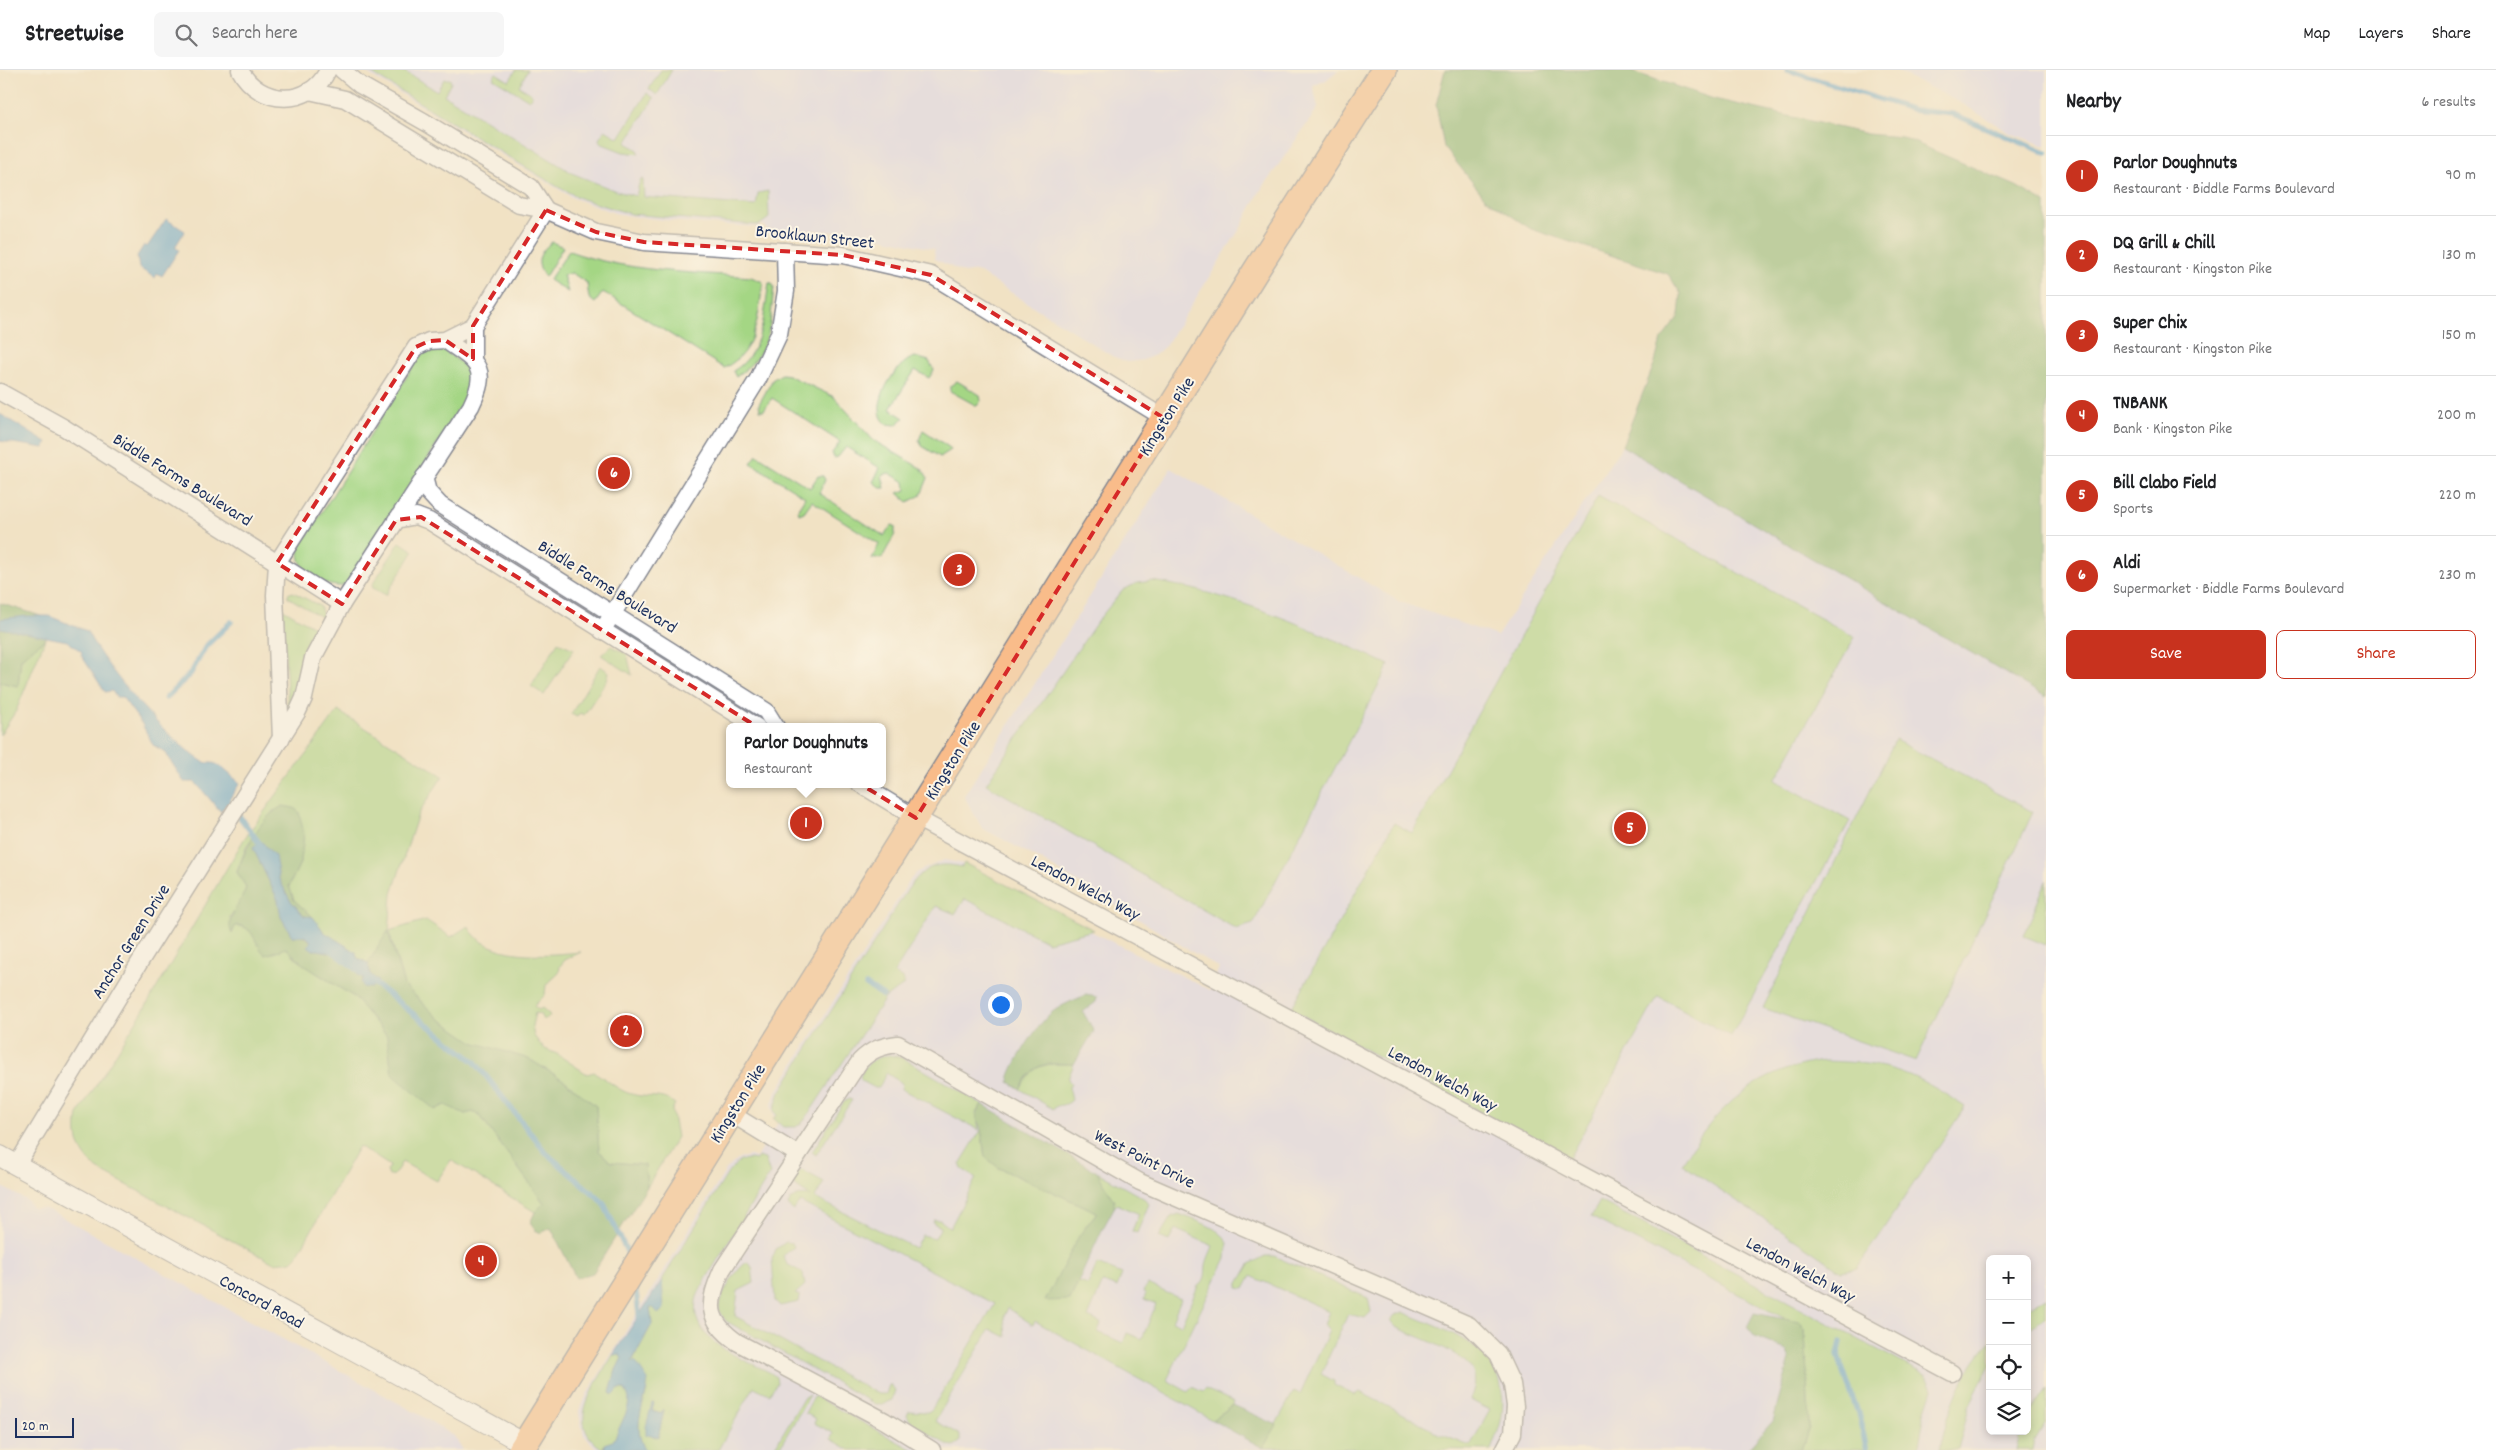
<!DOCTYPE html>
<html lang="en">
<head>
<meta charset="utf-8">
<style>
  :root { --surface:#fff; --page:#f6f6f6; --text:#202124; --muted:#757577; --line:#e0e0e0; --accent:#c8321e }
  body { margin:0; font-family:Dekko,sans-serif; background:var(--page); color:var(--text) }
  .controls { position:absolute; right:15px; bottom:15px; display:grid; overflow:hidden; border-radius:8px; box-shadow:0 2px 8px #0003 }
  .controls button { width:45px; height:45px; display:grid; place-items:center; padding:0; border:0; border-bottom:1px solid var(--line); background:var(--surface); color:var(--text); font:25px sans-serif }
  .scale { position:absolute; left:15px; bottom:12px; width:59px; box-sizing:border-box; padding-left:5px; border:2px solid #1b2f5e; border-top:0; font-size:14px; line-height:18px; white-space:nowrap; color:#1b2f5e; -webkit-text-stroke:4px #fcf5e5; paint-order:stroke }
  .you { position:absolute; left:1000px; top:934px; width:18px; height:18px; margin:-12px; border:4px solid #fff; border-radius:50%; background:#1a73e8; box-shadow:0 0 0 8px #1a73e833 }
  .badge { display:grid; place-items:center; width:32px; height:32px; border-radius:50%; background:var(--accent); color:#fff; font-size:16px; font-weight:700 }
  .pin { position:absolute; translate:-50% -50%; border:2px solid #fff; box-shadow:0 1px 5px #0006 }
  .popup { position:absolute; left:726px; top:653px; width:160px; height:65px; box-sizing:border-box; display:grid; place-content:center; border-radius:8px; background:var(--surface); filter:drop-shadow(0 1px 4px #0005); font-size:16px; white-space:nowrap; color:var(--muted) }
  .popup b { font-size:19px; color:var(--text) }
  .popup::after { content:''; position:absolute; left:50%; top:100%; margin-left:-10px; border:10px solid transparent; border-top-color:var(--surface) }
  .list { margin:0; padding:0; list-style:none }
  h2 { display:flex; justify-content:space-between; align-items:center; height:65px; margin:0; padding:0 20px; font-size:21px }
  h2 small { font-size:16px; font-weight:400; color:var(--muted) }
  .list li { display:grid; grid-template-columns:32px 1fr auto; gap:15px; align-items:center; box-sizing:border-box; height:80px; padding:0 20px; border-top:1px solid var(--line) }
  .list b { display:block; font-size:19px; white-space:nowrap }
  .list p { margin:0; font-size:16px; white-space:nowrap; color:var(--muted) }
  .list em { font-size:16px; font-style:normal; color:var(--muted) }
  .actions { display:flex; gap:10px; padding:15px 20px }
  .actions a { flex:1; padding:11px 0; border:1px solid var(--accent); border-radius:8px; text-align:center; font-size:18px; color:var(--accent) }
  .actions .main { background:var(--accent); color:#fff }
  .icon { flex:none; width:28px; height:28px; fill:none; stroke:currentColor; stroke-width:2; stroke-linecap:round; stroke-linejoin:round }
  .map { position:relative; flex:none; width:2046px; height:1380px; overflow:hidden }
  header { display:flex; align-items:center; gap:30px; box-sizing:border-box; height:70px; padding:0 25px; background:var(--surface); border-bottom:1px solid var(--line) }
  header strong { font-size:24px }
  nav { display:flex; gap:28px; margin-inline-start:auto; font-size:18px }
  .search { width:350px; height:45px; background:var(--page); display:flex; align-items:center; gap:12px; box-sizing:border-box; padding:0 18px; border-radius:8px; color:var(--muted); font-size:19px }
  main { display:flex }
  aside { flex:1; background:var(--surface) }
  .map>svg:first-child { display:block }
</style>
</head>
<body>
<header>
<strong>Streetwise</strong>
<div class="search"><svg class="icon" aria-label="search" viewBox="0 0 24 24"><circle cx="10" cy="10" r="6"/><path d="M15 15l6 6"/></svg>Search here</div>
<nav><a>Map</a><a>Layers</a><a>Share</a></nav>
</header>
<main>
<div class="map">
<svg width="2046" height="1380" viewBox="0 0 2046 1380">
  <rect width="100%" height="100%" fill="#fcf5e5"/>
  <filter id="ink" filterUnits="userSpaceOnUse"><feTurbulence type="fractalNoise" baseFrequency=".02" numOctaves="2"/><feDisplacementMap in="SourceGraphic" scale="10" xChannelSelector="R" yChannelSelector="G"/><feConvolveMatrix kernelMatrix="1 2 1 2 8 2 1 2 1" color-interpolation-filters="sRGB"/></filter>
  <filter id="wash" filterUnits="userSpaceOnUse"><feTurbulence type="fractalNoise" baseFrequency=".0096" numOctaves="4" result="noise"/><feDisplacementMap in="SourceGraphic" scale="20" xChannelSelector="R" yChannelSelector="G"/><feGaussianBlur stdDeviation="1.12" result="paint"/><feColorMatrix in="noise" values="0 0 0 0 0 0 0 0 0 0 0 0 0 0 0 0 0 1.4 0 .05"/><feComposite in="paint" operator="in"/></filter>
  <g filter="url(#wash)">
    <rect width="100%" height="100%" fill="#f1e2c4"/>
    <g fill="#d9d7f7" fill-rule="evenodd">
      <path d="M362,0H1338L1326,10L1313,16L1318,38L1259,123L1241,157L1166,275L1155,285L1143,290L1127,292L1112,286L977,201L964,203L935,189L934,179L867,165L813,160L810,163L766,159L763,155L758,157L690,153L631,146L615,143L573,128Z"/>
      <path d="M1895,0H2046V76L2010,63L1963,34Z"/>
      <path d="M1622,376L2046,627V1380H600L596,1378L584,1365L581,1354L579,1343L587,1324L728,1097L741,1088L750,1086L756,1088L779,1051L774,1045L771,1037L775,1024L909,811L917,802L944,790L964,794L1084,858L1210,920L1219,898L1039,789L982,758L964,726L1171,398L1400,532L1497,566ZM1990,1189H2027V1361H1990Z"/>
      <path d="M0,1116L28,1131L32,1138H43L53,1142L420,1345L454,1366L463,1380H0Z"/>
    </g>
    <g fill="#a4d684" stroke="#608271" fill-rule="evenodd">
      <path d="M366,0H402L437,21L444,9H450L451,13L444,25L574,104L616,121L636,126L640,110L643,109L644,127L756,136L758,123L768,121L769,148L761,154L756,155L631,144L582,129L558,117Z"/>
      <path d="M516,0H528L519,16L532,24V27L529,30L493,8L496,3L509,11Z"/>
      <path d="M661,0H672L657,25L649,19Z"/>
      <path d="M647,23L654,28L626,73L637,79L639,84L623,82L600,73L599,69L605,60L619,68Z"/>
      <path d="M552,172L563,177L545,207C534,193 539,182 552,172Z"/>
      <path d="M569,181C627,202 689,202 751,207L763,212C758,245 757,282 724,298L603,222L595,233L589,228L587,213L572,203L563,205L568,222L549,210Z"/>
      <path d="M769,213H772L774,217C769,259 773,280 736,307L733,301C763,284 764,243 769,213Z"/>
      <path d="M430,280H443L470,299L473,305L469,324L352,508L342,516C321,517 294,500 300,477L419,287Z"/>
      <path d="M915,287L929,291L934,300L929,308L915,300L890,339L904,348L896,355L887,354C866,339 896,291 915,287Z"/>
      <path d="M782,304L788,305L834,327L873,370L922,399L928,408L921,425L908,432L898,423L906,420L905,412L889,403L882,405L885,418H881L873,412L880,398L846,377L838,387L834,388L832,383L840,372L772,328L764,340H760L759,334L773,309Z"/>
      <path d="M957,311L980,325L981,331L977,336L950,321V316Z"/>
      <path d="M923,360L950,378L951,380L940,387L922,376L919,370Z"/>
      <path d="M757,385L810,418L818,406H823L825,410L819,423L884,466L892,455L895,456V464L882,488L872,489L879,474L812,431L804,442L799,444L798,439L805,427L751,393Z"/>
      <path d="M1598,426L1855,567L1775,710L1850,751L1731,966L1658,926L1568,1090L1291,939L1394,753L1412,763Z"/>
      <path d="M400,472L414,481L386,525L373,518L372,515Z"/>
      <path d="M1152,511C1236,524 1313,559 1389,595L1253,854L1236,859L986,714L1099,549L1123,520L1137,513Z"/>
      <path d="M293,522L320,536L324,549L288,527V524Z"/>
      <path d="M283,539L319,560L296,628L288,642Z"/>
      <path d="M627,561L761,644L757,650L624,565Z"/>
      <path d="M45,569L16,641L0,665V612L18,616L21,588Z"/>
      <path d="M558,572L574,579L544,625L531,616Z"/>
      <path d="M611,576L627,584L632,605L601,585Z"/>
      <path d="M600,596L609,602L607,610L584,645L580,643L577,647L571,644Z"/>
      <path d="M338,641L443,706L418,744L392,824L389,861L426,850L451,867L468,856C486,891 548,885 581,882L565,890L560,896L559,903L546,915L545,925L534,936L539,940L542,938L550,945L549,947L543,950L540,944L535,943L532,956L534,966L543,978L557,984L587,1004L594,1002C605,1008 619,1021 631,1024C647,1029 661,1023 675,1034L672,1040L677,1067L647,1117L645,1095L611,1092L599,1081L596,1036L565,1011L529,989L473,973L437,947L404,915L389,862L368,893L357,888L356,882L324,862L313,847L294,830L289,816L301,791L274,740L247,775L237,802L246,817L243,828L230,847L232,863L235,856C251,854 256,871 263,882L274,883L286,878L304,895L354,927L387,966L392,1004L465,1044L473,1042L479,1045L544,1133L535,1142L451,1090L437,1111L402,1092L394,1105L389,1106L387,1101L390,1096L359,1076L297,1186L292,1191L274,1193L97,1099C79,1082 74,1069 78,1044L146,936L244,769Z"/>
      <path d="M1895,670L2033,742L1916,991L1763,938Z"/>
      <path d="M964,793L1094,860L1048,872L965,829L955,844L936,836L894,903L904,910V915L886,927L804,1051L796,1057H783L773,1048L777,1046L774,1040L780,1022L908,819C924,797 935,791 962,797Z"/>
      <path d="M2046,811V875L2024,866Z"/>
      <path d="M890,985L903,988L982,1034L976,1043L979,1060L901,1019L902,1013L886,1003L879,1018H875L860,1010C861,995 876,986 890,985Z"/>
      <path d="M1824,991C1890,993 1911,1001 1965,1037L1857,1198L1841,1201L1682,1094C1716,1037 1756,1000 1824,991Z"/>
      <path d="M1053,994H1074L1068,1009L1071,1014L1069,1017L1072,1030C1066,1037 1058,1033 1053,1039L1020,1019C1030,1003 1033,996 1053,994Z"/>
      <path d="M848,1029L852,1030L816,1085L812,1082L843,1033Z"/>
      <path d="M981,1060L985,1087L999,1098L1097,1142L1079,1166L1070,1230L1078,1212L1088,1215L1097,1194L1122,1204L1117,1217L1103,1212L1088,1247L1101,1253L1098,1262L1123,1273L1127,1263L1142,1269L1156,1234L1144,1229L1146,1223L1143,1222L1147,1214L1181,1229L1172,1251L1181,1255L1198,1216C1207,1210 1205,1203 1206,1195C1207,1189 1211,1182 1213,1176L1175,1159L1169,1171L1159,1167L1171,1147L1179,1144C1196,1151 1218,1156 1228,1172L1226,1188L1167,1310L1188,1322L1192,1317L1203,1322L1205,1319L1234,1332L1233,1335L1212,1350L1035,1251L1033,1255L1008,1238L1004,1246L1006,1267L990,1259L935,1351L960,1365V1372L954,1376L947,1375L910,1351L907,1345L908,1341L928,1342L932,1339L995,1234L800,1132L793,1141L788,1135C793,1124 801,1125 810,1126L792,1114L799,1102L802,1100L824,1112L815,1128L915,1178L922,1165L935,1168L941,1157L933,1153L934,1150H940L950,1158L976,1108L962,1099L960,1094Z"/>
      <path d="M758,1087L765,1089L770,1104L706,1209C703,1215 699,1221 697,1227C685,1270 742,1288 771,1303L776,1307L777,1313L769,1324L754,1317L718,1380H645C634,1358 640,1343 647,1321L632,1292L652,1254L650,1238L661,1230L662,1210L728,1103C737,1092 742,1087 756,1090ZM652,1334H654L652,1340L661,1344L664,1340L658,1368L649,1364Z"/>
      <path d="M1097,1102L1145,1129L1149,1134L1137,1163L1132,1161L1139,1144L1117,1134L1114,1138L1113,1131Z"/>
      <path d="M1600,1131L1927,1306L1933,1319L1925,1343L1918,1380H1801L1809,1357L1805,1259L1591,1147Z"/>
      <path d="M786,1172L792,1173L794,1177L783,1186L787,1194L803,1203L805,1215L795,1224L800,1226L799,1232L780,1236L775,1231L772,1189L776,1179Z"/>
      <path d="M1265,1186H1274L1368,1228L1371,1242L1365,1248L1348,1244L1321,1304L1334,1311V1315L1354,1325L1360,1322L1432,1359V1361L1470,1376L1490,1340L1470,1330C1474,1321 1477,1310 1472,1300C1463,1282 1415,1266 1396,1257L1390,1251L1395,1245L1403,1242C1454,1264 1514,1281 1501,1351C1499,1360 1494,1371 1491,1380L1263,1378L1294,1321L1300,1324L1329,1261L1324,1255L1329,1241L1251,1206L1244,1219L1238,1218V1215L1250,1194Z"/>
      <path d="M748,1192L752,1197L754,1213L738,1221L735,1246L878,1324H886L889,1315H891L895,1320L892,1330L882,1334H875L726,1251C722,1246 719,1242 719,1236C720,1226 739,1194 748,1192Z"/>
      <path d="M2046,1227V1247L2027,1260V1238Z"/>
      <path d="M1990,1271V1295L1969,1336L1958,1380H1940C1949,1337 1961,1305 1990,1271Z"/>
      <path d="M620,1284L622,1288L616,1300L610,1323L613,1325L619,1319H624C637,1331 620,1353 616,1366L613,1371L604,1374L603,1379C562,1354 597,1313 613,1285Z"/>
      <path d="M2046,1320V1352L2035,1370L2033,1380H2016L2021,1361H2027V1348Z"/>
      <path d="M810,1325L778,1380H773L804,1327Z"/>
      <path d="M814,1326L913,1380H850L831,1369L833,1363L814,1353L816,1349L805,1343Z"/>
    </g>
    <g fill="#83b772" stroke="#4f7368">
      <path d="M1445,0H1627L1714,29L1867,64L1902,67L2016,116L2046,133V627L1622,376L1655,292L1661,270L1679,246L1681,224L1668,204L1531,159L1485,128L1444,77L1436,35Z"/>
      <path d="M0,533L47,548L45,569L21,588L18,616L0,612Z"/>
      <path d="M283,736L294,738L299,742L304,764L301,791L289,816L294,830L313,847L304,846L290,830L279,809L274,786L261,771L253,778L278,830L281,847L292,866C305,866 310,866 313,880C322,879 328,884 337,882L353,894L358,905L370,904L368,893L388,861L404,915L437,947L473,972L529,989L565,1011L596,1036L599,1081L611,1092L645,1095L647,1117L593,1203L576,1208L551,1158L541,1163L535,1160L530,1153L535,1142L544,1133L479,1045L473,1042L465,1044L445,1035L435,1040L392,1004L387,966L354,927L304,895L286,878L266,885C254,876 254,853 235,856L232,864C224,847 242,834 246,817L237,802C246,779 259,747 283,736Z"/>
      <path d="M1086,925L1097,927L1096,932L1083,942L1094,961L1074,994C1043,994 1037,990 1020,1019L1009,1012C1008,1000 1040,951 1051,943C1061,935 1074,930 1086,925Z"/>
      <path d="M982,1034L1097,1102L1114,1131V1138L1102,1160L1070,1230L1045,1231L1079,1166L1097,1142L999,1098L985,1087C983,1078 984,1069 981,1061C978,1047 973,1049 982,1034Z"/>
      <path d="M1754,1243L1800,1252L1805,1259L1809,1358L1801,1380H1747L1773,1351L1790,1289L1786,1280L1755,1267L1747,1257Z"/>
      <path d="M1233,1335L1277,1355L1263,1378L1212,1350Z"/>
    </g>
    <g fill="#59a1cf" stroke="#3a6896">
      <path d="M166,149L185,161L175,177L179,180L162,206L157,203L155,208L139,198L137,186L144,175L147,177Z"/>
      <path d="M0,344L47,373L44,378L0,371Z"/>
      <path d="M28,546H49L87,561C104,597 168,670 202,691C206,694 212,692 216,694C220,695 235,709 240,713L221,742L195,712H184L165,682L153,675L142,654L122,627H116L112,621L105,622L81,585L82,582L67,571L0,558V549Z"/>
      <path d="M261,771L275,786L279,809L290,830L304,846L313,847L324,862L356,882L357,888L368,893L370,904L378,911L371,918L363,917L361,911L364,909L358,905L353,894L337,882C328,884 322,879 313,880L308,876L311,873C309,864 300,866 292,866L281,847L278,830L253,778Z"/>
      <path d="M662,1210L664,1239L658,1244L654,1238H650L652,1254L632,1291L636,1292L648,1310C645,1337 631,1353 645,1380H605L604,1374L613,1371L616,1366C620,1353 637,1331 624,1319H619L614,1325L610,1323L616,1300L622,1288L620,1284L613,1285Z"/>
      <path d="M652,1333H654L652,1341L661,1344L664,1340L658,1368L649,1364L646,1366V1357Z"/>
    </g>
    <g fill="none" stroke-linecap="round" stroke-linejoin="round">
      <g stroke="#59a1cf" stroke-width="5.5">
        <path d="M1787,0L1914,40L1953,44L2046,83"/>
        <path d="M166,628L191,603L206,576L231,552"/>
        <path d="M225,727L263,778"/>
        <path d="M329,878L361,903"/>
        <path d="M370,910L475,992L546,1083L603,1132L631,1190"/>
        <path d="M866,915L883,926"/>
        <path d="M635,1214L640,1252"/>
        <path d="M1841,1272L1838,1285L1858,1343L1867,1380"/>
      </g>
    </g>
  </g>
  <g filter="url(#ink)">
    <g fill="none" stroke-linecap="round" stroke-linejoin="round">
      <defs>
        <g id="minor">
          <path d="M240,0C259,36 310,38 328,0"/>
          <path d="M342,0L360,15L425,52L531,117L546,140"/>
          <path d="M309,21L345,29L519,135L546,140L596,162L644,172L843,185L931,205L1164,348"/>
          <path d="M473,289V256L546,140"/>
          <path d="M0,322L63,357L342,534"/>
          <path d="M424,407L428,422L440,435L766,641L776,657"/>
          <path d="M396,450L416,446L429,451L757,657"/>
          <path d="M602,561L758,309L779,264L786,221L785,181"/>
          <path d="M281,669L275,525L277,493L416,277L429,271L445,270L473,256"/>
          <path d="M860,714L916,748L1136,866L1952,1303"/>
          <path d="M730,1043L797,1084"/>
          <path d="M16,1096L141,890L298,641L304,628L313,588L342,534L471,336C490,297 477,292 445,270"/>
          <path d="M932,1380L885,1351L737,1272C706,1250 707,1234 722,1200L860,991C872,979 882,976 898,974L1140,1112L1469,1255L1498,1284L1512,1314L1515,1336L1513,1363L1504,1380"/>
        </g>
        <path id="tertiary" d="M0,1086L525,1374"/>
        <path id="primary" d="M521,1380L1255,202L1384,0"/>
      </defs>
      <use href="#minor" stroke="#868891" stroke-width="19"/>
      <use href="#tertiary" stroke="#868891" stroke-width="22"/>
      <use href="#primary" stroke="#868891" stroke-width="28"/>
      <use href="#minor" stroke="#fff" stroke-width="16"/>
      <use href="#tertiary" stroke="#fff" stroke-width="20"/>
      <use href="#primary" stroke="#f9bc8a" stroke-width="25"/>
    </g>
  </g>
  <path d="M0 0H2046V1380H0ZM546,140L596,162L644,172L843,185L931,205L1164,348L916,748L782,666L751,653L421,447L396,450L342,534L277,493L416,277L429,271L445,270L473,289V256Z" fill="#f1e2c4" fill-opacity=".55" fill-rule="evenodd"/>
  <path fill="none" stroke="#d62828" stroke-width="4" stroke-dasharray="10 6" stroke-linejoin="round" d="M546,140L596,162L644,172L843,185L931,205L1164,348L916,748L782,666L751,653L421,447L396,450L342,534L277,493L416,277L429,271L445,270L473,289V256Z"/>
  <g text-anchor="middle" stroke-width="4" stroke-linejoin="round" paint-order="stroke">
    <g font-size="18" fill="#1b2f5e" stroke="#fcf5e5">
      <text transform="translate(815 166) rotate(6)" y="6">Brooklawn Street</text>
      <text transform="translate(1166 346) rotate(-58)" y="6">Kingston Pike</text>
      <text transform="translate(183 409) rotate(32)" y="6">Biddle Farms Boulevard</text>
      <text transform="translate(608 516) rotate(32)" y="6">Biddle Farms Boulevard</text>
      <text transform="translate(952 690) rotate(-58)" y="6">Kingston Pike</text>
      <text transform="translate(1086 817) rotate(28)" y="6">Lendon Welch Way</text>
      <text transform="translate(130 871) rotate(-58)" y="6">Anchor Green Drive</text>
      <text transform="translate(1443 1008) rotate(28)" y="6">Lendon Welch Way</text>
      <text transform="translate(737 1033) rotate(-58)" y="6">Kingston Pike</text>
      <text transform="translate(1145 1088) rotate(27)" y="6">West Point Drive</text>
      <text transform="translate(1801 1199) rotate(28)" y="6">Lendon Welch Way</text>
      <text transform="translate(262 1231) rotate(29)" y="6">Concord Road</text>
    </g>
  </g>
</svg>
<div class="controls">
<button>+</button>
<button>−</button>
<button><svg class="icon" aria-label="locate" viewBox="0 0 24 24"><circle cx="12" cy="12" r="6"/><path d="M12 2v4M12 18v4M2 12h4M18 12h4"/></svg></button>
<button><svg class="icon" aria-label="layers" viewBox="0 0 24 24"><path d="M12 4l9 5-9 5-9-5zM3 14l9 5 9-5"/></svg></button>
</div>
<div class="scale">20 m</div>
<div class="you"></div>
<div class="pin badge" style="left:806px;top:753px">1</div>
<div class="popup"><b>Parlor Doughnuts</b>Restaurant</div>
<div class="pin badge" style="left:626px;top:961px">2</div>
<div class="pin badge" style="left:959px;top:500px">3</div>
<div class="pin badge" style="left:481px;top:1191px">4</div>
<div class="pin badge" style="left:1630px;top:758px">5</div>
<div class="pin badge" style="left:614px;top:403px">6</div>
</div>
<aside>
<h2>Nearby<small>6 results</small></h2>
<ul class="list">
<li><span class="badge">1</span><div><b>Parlor Doughnuts</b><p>Restaurant · Biddle Farms Boulevard</p></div><em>90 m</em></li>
<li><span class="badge">2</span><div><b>DQ Grill &amp; Chill</b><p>Restaurant · Kingston Pike</p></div><em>130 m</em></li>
<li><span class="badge">3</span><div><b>Super Chix</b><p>Restaurant · Kingston Pike</p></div><em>150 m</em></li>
<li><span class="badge">4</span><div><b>TNBANK</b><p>Bank · Kingston Pike</p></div><em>200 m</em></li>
<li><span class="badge">5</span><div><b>Bill Clabo Field</b><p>Sports</p></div><em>220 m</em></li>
<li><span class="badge">6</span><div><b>Aldi</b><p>Supermarket · Biddle Farms Boulevard</p></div><em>230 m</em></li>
</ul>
<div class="actions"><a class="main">Save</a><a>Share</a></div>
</aside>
</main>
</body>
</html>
